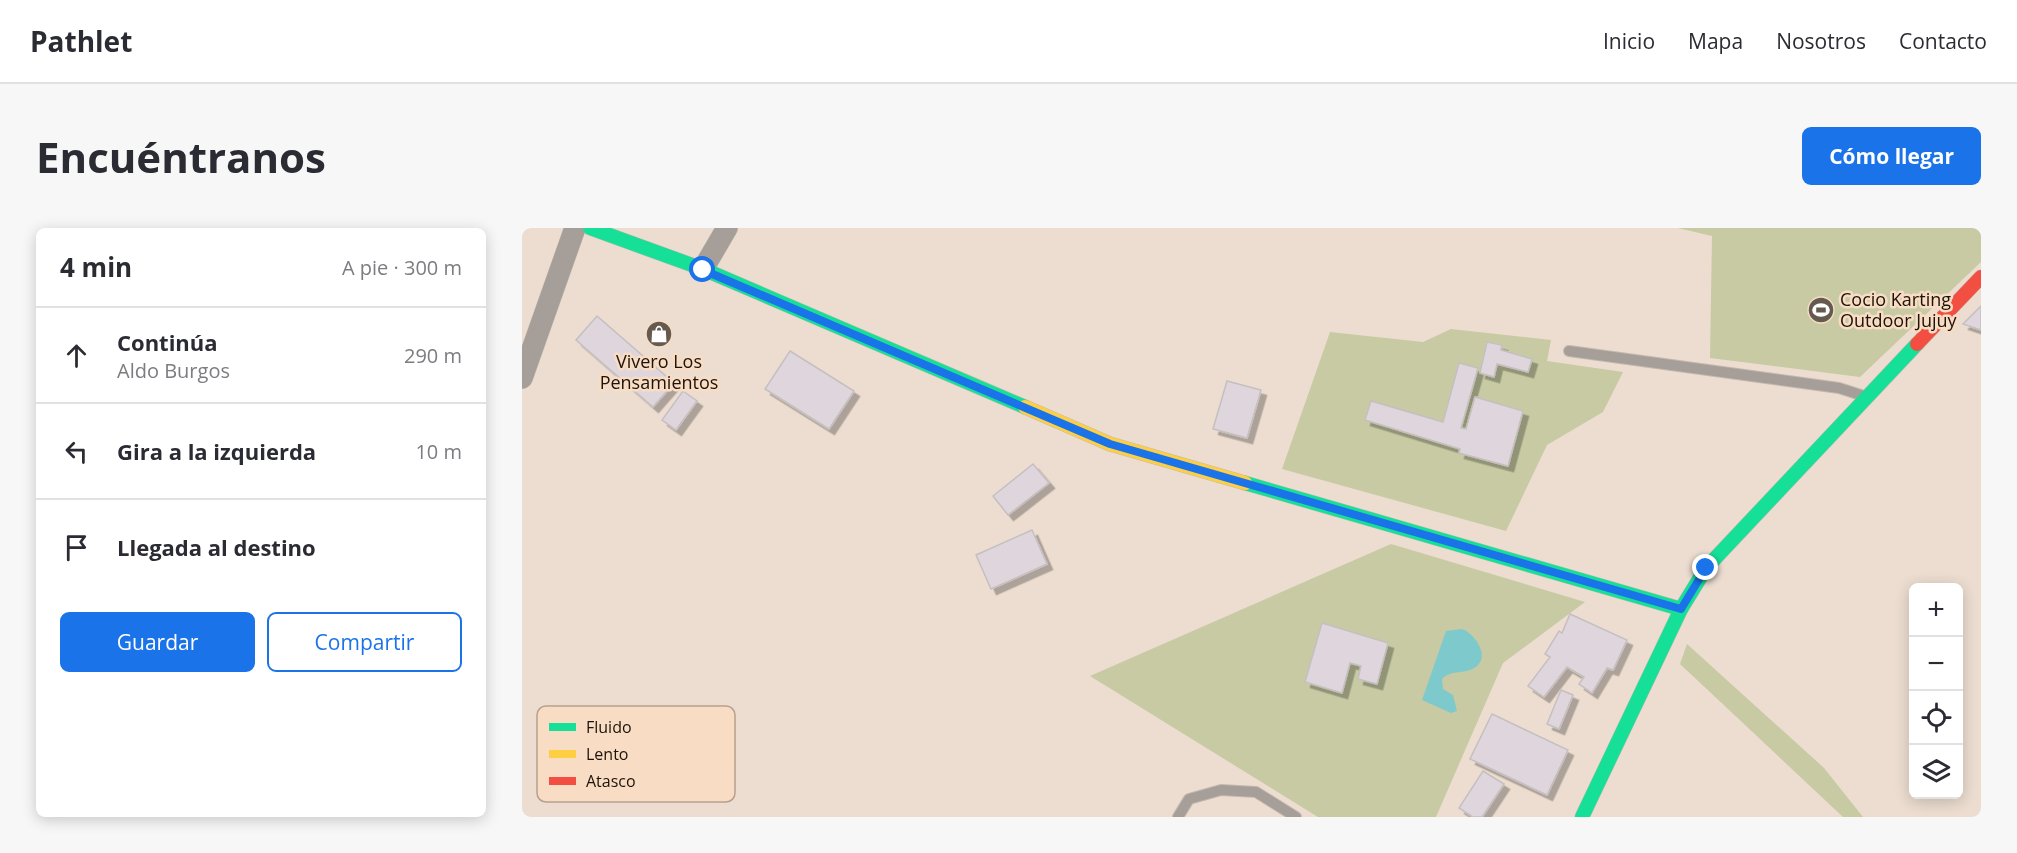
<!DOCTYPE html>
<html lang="es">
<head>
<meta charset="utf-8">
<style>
  :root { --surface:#fff; --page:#f7f7f7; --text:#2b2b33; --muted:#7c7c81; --line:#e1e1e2; --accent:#1a73e8 }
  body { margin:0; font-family:"Open Sans",sans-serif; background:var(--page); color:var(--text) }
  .controls { position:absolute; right:18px; bottom:18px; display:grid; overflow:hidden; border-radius:9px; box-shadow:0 3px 15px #0003 }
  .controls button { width:54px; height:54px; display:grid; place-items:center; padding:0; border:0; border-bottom:2px solid var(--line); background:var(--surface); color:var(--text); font:30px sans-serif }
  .stop { position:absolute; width:18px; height:18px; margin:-14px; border:4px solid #1a73e8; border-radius:50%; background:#fff }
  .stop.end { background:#1a73e8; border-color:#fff; box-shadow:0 2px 6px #0008 }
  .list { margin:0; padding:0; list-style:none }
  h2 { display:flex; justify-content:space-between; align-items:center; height:78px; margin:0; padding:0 24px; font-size:26px }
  h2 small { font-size:20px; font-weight:400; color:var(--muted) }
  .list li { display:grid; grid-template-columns:39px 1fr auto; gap:18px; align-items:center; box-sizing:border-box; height:96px; padding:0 24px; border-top:2px solid var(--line) }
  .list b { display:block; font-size:22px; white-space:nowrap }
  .list p { margin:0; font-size:20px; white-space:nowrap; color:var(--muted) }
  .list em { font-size:20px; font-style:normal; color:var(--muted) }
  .actions { display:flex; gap:12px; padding:18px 24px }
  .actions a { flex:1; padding:14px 0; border:2px solid var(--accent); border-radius:9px; text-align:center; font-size:21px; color:var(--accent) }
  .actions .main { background:var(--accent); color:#fff }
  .icon { flex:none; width:33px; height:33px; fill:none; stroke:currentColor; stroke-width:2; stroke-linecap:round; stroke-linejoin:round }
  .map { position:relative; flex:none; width:1459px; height:589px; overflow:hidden; border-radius:9px }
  header { display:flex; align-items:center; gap:36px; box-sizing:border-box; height:84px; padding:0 30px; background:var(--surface); border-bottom:2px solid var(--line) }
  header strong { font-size:28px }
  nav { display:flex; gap:33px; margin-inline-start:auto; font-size:21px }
  .intro { display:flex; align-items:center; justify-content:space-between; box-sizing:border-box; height:144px; padding:0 36px }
  h1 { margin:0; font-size:42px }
  .button { padding:15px 27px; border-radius:9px; background:var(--accent); color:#fff; font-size:21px; font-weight:700 }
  main { display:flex; gap:36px; padding:0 36px }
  aside { flex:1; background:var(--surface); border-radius:9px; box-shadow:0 3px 15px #0003 }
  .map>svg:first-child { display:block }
</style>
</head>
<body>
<header>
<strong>Pathlet</strong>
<nav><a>Inicio</a><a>Mapa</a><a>Nosotros</a><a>Contacto</a></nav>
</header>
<div class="intro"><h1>Encuéntranos</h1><a class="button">Cómo llegar</a></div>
<main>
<aside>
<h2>4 min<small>A pie · 300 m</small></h2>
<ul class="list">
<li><svg class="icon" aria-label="ahead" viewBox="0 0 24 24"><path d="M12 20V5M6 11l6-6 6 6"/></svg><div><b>Continúa</b><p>Aldo Burgos</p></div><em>290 m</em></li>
<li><svg class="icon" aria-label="left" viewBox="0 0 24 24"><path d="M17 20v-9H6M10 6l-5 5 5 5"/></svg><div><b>Gira a la izquierda</b></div><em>10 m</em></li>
<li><svg class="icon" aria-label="arrive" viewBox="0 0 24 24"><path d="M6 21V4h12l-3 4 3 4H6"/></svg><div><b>Llegada al destino</b></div></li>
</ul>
<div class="actions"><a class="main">Guardar</a><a>Compartir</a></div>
</aside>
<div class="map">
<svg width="1459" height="589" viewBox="0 0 1459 589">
  <defs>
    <filter id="shadow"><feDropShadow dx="5.5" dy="5.5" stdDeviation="0" flood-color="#0004"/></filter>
  </defs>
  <rect width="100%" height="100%" fill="#ecddd0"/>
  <g fill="#c7caa3">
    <path d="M1156,0H1459V34L1338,149L1188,130L1190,8Z"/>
    <path d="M929,101L1029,112L1025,133L1101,144L1081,184L1025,217L984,303L760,241L808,104L901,114Z"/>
    <path d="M869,316L1063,374L981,435L914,589H796L568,448Z"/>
    <path d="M1165,416L1302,540L1341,589H1321L1158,436Z"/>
  </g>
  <path fill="#7ec9cc" d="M940,401C952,405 968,427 955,438C945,447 929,441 920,451L921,461L931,467L935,483L929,485L900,472L924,403Z"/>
  <g fill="#ded6dc" stroke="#c6bfc0" stroke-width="1.5" filter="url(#shadow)">
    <path d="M1459,78V102L1441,96Z"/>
    <path d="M75,88L152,155L131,179L54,112Z"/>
    <path d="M965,114L980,117L979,122L1010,131L1006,144L975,136L972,149L958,145Z"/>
    <path d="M268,123L332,163L307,201L243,161Z"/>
    <path d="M937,135L956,140L939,200L944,201L953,169L1001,183L986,238L937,225L938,221L843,192L849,173L921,194Z"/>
    <path d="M705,153L739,162L725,210L691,201Z"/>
    <path d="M161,163L175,173L154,202L140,192Z"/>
    <path d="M511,236L527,255L486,287L471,268Z"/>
    <path d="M510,302L525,336L469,361L454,327Z"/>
    <path d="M1048,386L1105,412L1091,442L1085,440L1070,465L1057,456L1062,449L1045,439L1022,469L1006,458L1028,429L1023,426L1037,403L1040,405Z"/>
    <path d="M800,395L866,415L855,456L836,451L839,438L828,435L820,465L783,454Z"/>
    <path d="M1039,462L1051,467L1037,501L1025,496Z"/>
    <path d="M970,486L1046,522L1025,567L948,531Z"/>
    <path d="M961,543L982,556L960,589H951L937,580Z"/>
  </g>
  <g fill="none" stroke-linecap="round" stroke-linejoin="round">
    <defs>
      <g id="lane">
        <path d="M1047,123L1317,160L1342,168"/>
        <path d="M656,589L667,571L699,562L734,564L774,589"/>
      </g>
      <g id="street">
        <path d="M181,41L205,0"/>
        <path d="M0,150L53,0"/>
      </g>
      <g id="fast">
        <path d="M68,0L181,41L503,179"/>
        <path d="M723,255L1159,381"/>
        <path d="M1060,589L1159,381L1184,340L1395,116"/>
      </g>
      <path id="slow" d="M503,179L588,216L723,255"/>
      <path id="jam" d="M1395,116L1459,49"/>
    </defs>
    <use href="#lane" stroke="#c4b9af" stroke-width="12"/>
    <use href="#street" stroke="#c4b9af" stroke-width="22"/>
    <use href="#fast" stroke="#c4b9af" stroke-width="15"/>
    <use href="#slow" stroke="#c4b9af" stroke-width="15"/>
    <use href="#jam" stroke="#c4b9af" stroke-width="15"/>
    <use href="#lane" stroke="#a69f99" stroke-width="10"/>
    <use href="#street" stroke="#a69f99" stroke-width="21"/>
    <use href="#fast" stroke="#16e098" stroke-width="14"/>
    <use href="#slow" stroke="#ffcf43" stroke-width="14"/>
    <use href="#jam" stroke="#f24e42" stroke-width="14"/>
  </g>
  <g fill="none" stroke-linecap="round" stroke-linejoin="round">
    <path stroke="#1a73e8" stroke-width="8" d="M181,42L588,216L1159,381L1184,340"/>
  </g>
  <defs>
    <symbol id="stadium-disc" viewBox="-11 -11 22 22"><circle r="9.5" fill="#655a4f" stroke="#f8dcc4"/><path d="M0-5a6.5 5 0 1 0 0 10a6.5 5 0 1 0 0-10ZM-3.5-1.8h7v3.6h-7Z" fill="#fff"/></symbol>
    <symbol id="shop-disc" viewBox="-11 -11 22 22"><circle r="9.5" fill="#655a4f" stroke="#f8dcc4"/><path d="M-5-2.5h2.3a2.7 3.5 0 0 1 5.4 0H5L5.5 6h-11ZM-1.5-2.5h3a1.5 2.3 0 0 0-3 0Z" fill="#fff"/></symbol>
  </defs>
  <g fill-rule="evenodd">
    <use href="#stadium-disc" x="1284" y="67" width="30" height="30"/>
    <use href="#shop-disc" x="122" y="91" width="30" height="30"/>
  </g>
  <g text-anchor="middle" stroke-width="5" stroke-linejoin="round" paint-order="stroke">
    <g font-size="18" fill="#1c130a" stroke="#f8dcc4" text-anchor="start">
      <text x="1318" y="78">Cocio Karting<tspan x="1318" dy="21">Outdoor Jujuy</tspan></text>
      <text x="137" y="140" text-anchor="middle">Vivero Los<tspan x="137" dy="21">Pensamientos</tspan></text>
    </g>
  </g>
  <rect x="15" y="478" width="198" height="96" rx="9" fill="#f8dcc4" stroke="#b6a08c" stroke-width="1.5"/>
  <rect x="27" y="495" width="27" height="8" fill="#16e098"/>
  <rect x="27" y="522" width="27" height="8" fill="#ffcf43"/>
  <rect x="27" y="549" width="27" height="8" fill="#f24e42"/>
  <g font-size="16" fill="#1c130a">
    <text x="64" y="505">Fluido</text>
    <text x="64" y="532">Lento</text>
    <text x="64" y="559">Atasco</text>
  </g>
</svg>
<div class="controls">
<button>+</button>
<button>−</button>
<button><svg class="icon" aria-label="locate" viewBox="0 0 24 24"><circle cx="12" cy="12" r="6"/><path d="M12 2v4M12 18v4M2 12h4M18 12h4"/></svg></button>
<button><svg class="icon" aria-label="layers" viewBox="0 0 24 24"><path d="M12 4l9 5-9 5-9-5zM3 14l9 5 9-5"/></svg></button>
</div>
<div class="stop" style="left:181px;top:42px"></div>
<div class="stop end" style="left:1184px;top:340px"></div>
</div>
</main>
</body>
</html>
